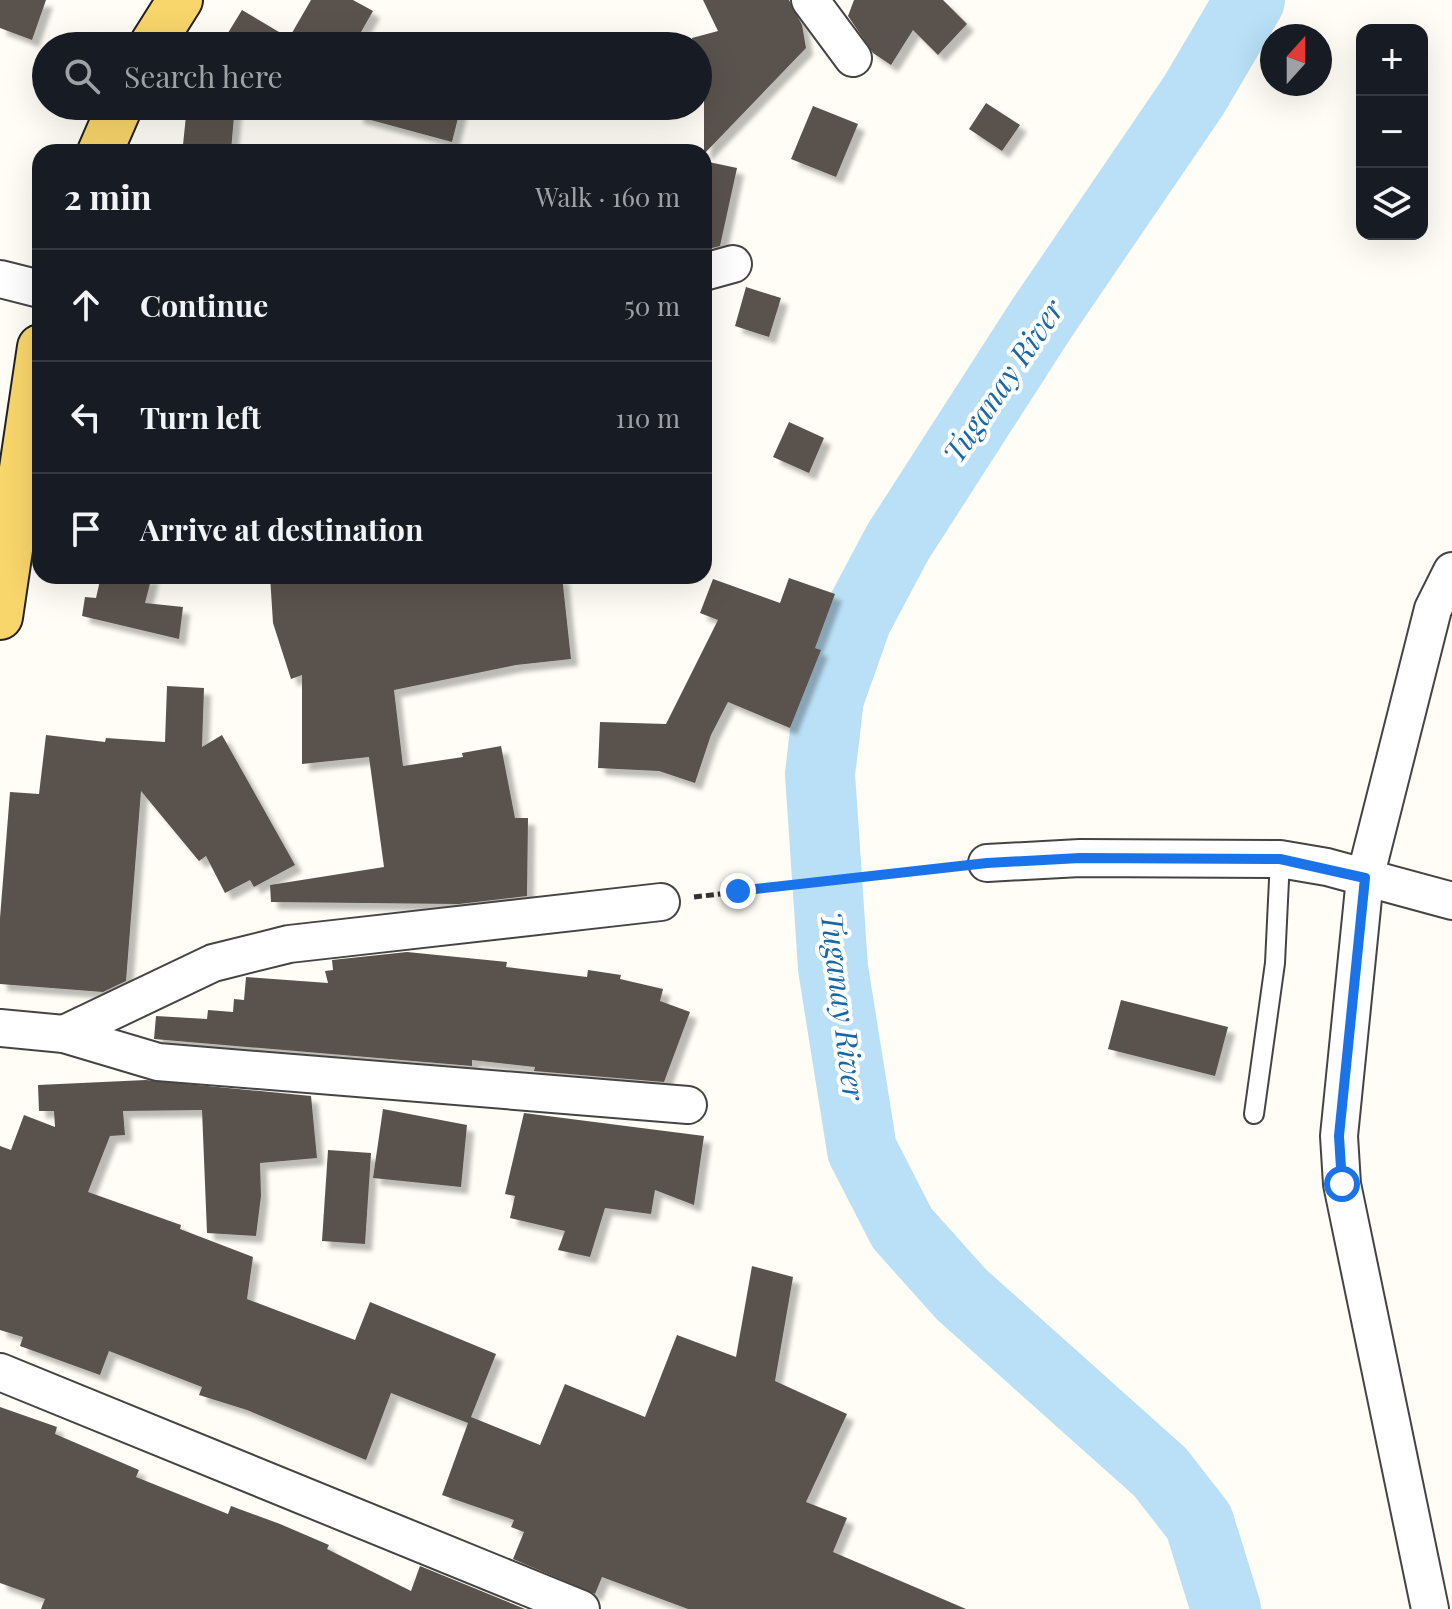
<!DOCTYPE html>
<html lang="en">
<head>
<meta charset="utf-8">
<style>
  :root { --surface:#171b24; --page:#20242c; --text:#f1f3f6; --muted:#9ea1a6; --line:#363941 }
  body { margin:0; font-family:"Playfair Display",serif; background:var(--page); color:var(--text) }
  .controls { position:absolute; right:24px; top:24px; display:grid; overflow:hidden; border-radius:16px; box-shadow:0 8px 32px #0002 }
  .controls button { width:72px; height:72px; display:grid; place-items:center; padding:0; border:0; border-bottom:2px solid var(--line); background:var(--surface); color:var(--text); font:40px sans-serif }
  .compass { position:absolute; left:1260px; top:24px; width:72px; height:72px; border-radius:50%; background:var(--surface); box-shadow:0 8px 32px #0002; rotate:21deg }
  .stop { position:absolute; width:24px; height:24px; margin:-18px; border:6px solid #1a73e8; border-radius:50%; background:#fff }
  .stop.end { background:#1a73e8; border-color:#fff; box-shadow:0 2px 8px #0008 }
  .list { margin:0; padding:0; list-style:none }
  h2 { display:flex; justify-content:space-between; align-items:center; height:104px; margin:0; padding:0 32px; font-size:34px }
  h2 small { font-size:26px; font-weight:400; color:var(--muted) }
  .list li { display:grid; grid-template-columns:52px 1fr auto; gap:24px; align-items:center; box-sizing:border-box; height:112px; padding:0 32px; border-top:2px solid var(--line) }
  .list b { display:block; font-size:30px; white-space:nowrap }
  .list em { font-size:26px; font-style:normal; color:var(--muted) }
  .icon { flex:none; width:44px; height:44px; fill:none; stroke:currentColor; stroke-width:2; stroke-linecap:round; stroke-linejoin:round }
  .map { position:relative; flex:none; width:1452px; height:1609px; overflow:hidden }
  .search { position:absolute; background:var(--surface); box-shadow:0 8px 32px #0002; left:32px; top:32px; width:680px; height:88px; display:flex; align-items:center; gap:20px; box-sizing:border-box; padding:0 28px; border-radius:44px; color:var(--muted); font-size:30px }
  .panel { position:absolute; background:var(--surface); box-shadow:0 8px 32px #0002; left:32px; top:144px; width:680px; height:440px; border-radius:24px }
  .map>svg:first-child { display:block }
</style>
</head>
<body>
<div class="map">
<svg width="1452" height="1609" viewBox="0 0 1452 1609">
  <defs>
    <filter id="shadow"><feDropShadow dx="7" dy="7" stdDeviation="2" flood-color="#0004"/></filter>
  </defs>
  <rect width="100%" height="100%" fill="#fffdf5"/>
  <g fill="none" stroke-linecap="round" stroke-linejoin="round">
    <path stroke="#b9e0f7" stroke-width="70" d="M1226,1609L1199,1522L1160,1472L962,1295L902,1228L862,1150L833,968L820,774L829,698L857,619L898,542L1042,318L1194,95L1250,0"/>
  </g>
  <g fill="#5a524d" filter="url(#shadow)">
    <path d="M0,0H46L32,40L0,28Z"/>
    <path d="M311,0H353L373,11L353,46H220L242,10L289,38Z"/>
    <path d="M703,0H789L802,25L806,48L704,154V87L698,92V46H694L692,38L718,31Z"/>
    <path d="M854,0H943L967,24L938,55L913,30L891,65L873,53L848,16Z"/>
    <path d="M986,103L1020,125L1002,151L969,129Z"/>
    <path d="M187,106H235L231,150L183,145Z"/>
    <path d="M358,106H461L452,142L356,116Z"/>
    <path d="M813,106L858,124L836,177L791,159Z"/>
    <path d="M704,161L737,168L720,246L704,250Z"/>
    <path d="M746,287L781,298L769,337L735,326Z"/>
    <path d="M789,422L824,438L809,473L773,457Z"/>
    <path d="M101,576H152L145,603L183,607L179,639L82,616L85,597L96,598Z"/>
    <path d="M270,576H562L571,659L516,665L394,690L403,766L463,757L462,753L501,746L515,818H528L527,896L459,904L271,902L270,885L384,867L369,757L302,764V675L291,679L273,623Z"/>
    <path d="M789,578L835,594L815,648L821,650L790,728L728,702L711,735L695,783L659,771L598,768L600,722L666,724L718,620L700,613L713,579L780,603Z"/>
    <path d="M167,686L204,688L202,747L222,735L295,865L254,887L250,880L225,893L206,856L199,861L141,791L126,981L103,992L0,984V918L10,792L39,794L46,735L105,742L106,738L165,742Z"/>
    <path d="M407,952L507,962L506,967L587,977L588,970L621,975L620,979L663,989L660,1001L690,1012L664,1082L534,1071L535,1067L472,1060V1066L154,1039L156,1016L207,1019L208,1010L233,1012L234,999L244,1000L246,977L328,983L325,971L333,970L332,960Z"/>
    <path d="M1121,1000L1228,1027L1215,1076L1108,1049Z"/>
    <path d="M146,1080L311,1096L317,1158L260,1163L261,1196L256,1236L207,1233L202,1110L123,1111L125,1135L110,1136L88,1192L181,1225L180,1229L253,1257L247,1299L355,1340L370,1302L496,1354L471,1417L540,1445L565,1384L645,1417L677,1335L736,1357L752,1266L793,1277L775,1381L847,1414L806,1502L847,1518L833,1552L966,1609H688L602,1577L595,1594L513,1559L524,1532L511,1527L514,1520L442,1495L468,1423L391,1393L366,1460L247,1410L199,1395L202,1387L109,1351L100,1375L20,1346L23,1337L0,1330V1146L11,1150L24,1115L55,1127L54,1111H39L38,1085Z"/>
    <path d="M383,1109L467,1125L461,1187L373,1178Z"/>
    <path d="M524,1113L704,1136L694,1205L655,1190L651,1214L605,1208L590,1257L558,1250L565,1231L510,1218L515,1196L505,1194Z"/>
    <path d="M328,1150L371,1153L365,1244L322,1241Z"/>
    <path d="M0,1407L57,1427L55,1434L139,1470L136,1477L228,1514L231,1506L280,1524L329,1545L327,1549L411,1591L420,1566L525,1609H41L45,1599L0,1583Z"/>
  </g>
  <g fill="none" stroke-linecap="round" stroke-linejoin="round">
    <defs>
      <path id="lane" d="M1254,1114L1275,963L1280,859"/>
      <g id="street">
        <path d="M810,0L853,58"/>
        <path d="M704,272L733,264"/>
        <path d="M0,279L40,289"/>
        <path d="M987,863L1080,858L1280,859L1327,867L1452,901"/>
        <path d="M0,1028L64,1034L158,1062L688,1105"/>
        <path d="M64,1034L213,963L289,944L661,902"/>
        <path d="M0,1372L581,1609"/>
        <path d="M1430,1609L1342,1184L1339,1136L1365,878L1433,609L1452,571"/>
      </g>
      <g id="primary">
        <path d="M151,46L180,0"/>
        <path d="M100,152L120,106"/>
        <path d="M0,617L40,347"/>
      </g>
    </defs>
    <use href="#lane" stroke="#444" stroke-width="22"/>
    <use href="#street" stroke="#444" stroke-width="40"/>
    <use href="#primary" stroke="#222" stroke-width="48"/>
    <path stroke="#333" stroke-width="5" stroke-dasharray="8 4" stroke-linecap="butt" d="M694,897L951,867"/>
    <use href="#lane" stroke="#fff" stroke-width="18"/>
    <use href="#street" stroke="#fff" stroke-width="36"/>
    <use href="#primary" stroke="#f9d66b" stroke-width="44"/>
  </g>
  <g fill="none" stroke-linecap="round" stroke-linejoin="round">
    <path stroke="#1a73e8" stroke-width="10" d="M738,891L987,863L1080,858L1280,859L1365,878L1339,1136L1342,1184"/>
  </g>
  <g text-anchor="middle" stroke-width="8" stroke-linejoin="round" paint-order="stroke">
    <g font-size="30" font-style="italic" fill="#1768a6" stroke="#fff">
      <text transform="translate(1004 382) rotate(-56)" y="10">Tuganay River</text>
      <text transform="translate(842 1006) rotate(83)" y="10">Tuganay River</text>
    </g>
  </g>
</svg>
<div class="controls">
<button>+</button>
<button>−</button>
<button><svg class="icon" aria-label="layers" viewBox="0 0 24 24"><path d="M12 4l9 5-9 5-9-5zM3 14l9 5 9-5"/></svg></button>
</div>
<svg class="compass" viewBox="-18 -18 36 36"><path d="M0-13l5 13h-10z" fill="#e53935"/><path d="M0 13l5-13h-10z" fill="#9ea1a6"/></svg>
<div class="stop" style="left:1342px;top:1184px"></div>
<div class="stop end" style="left:738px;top:891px"></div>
<div class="search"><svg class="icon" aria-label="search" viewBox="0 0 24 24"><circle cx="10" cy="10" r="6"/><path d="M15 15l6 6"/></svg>Search here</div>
<section class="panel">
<h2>2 min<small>Walk · 160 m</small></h2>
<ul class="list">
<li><svg class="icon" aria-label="ahead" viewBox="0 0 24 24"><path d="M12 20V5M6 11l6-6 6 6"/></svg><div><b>Continue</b></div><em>50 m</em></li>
<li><svg class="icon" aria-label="left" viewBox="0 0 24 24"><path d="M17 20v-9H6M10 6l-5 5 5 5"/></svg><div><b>Turn left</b></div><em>110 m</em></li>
<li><svg class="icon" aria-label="arrive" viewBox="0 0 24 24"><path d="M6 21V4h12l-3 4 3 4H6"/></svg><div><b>Arrive at destination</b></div></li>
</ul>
</section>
</div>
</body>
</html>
